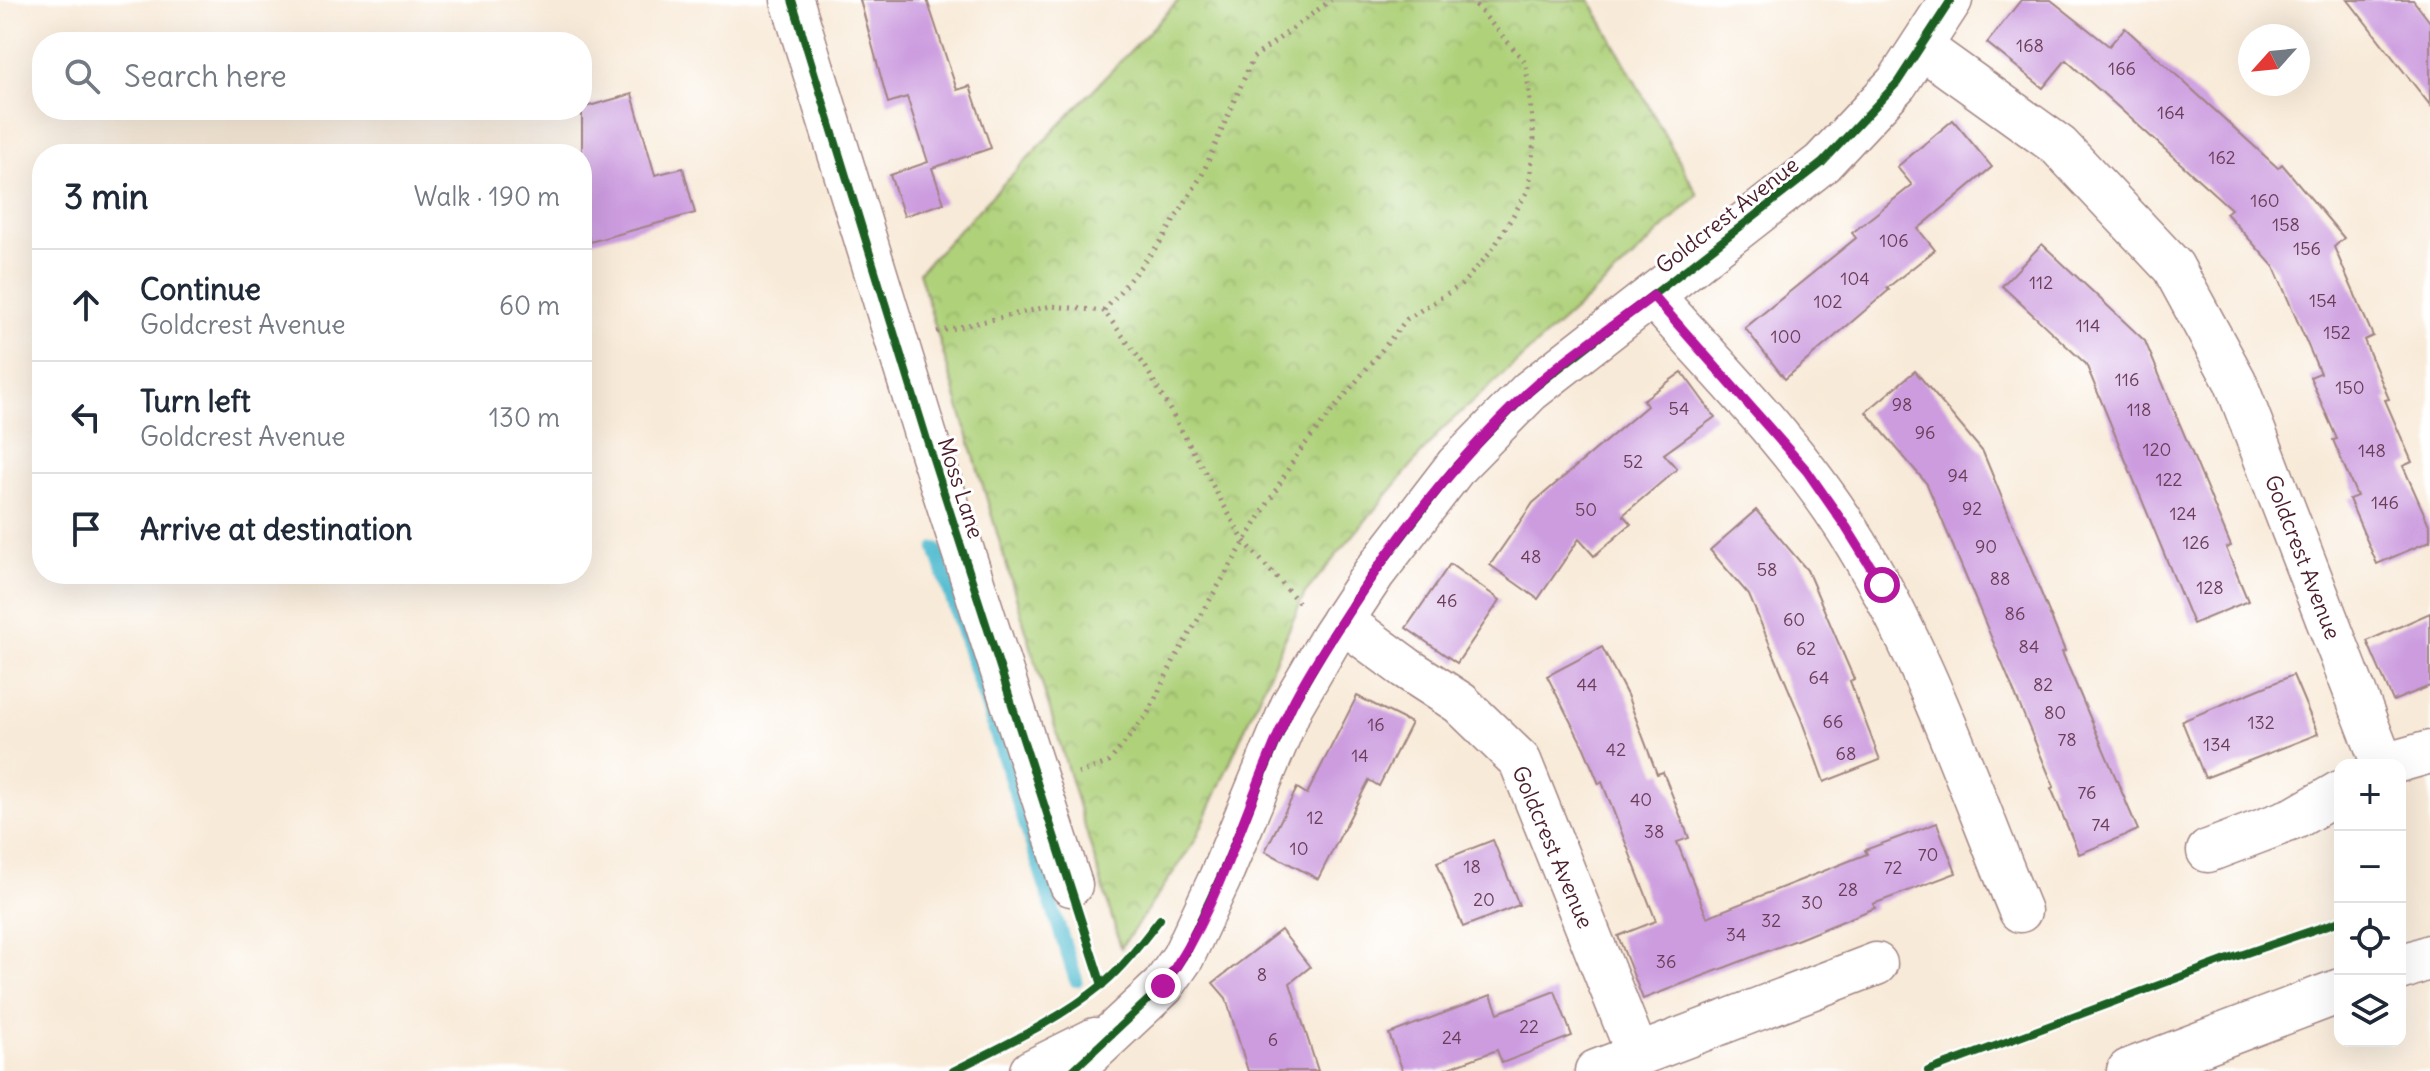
<!DOCTYPE html>
<html lang="en">
<head>
<meta charset="utf-8">
<style>
  :root { --surface:#fff; --page:#f2f2f3; --text:#1f2937; --muted:#747a83; --line:#e0e1e3 }
  body { margin:0; font-family:Delius,sans-serif; background:var(--page); color:var(--text) }
  .controls { position:absolute; right:24px; bottom:24px; display:grid; overflow:hidden; border-radius:16px; box-shadow:0 8px 32px #0002 }
  .controls button { width:72px; height:72px; display:grid; place-items:center; padding:0; border:0; border-bottom:2px solid var(--line); background:var(--surface); color:var(--text); font:40px sans-serif }
  .compass { position:absolute; left:2238px; top:24px; width:72px; height:72px; border-radius:50%; background:var(--surface); box-shadow:0 8px 32px #0002; rotate:243deg }
  .stop { position:absolute; width:24px; height:24px; margin:-18px; border:6px solid #b5179e; border-radius:50%; background:#fff }
  .stop.end { background:#b5179e; border-color:#fff; box-shadow:0 2px 8px #0008 }
  .list { margin:0; padding:0; list-style:none }
  h2 { display:flex; justify-content:space-between; align-items:center; height:104px; margin:0; padding:0 32px; font-size:34px }
  h2 small { font-size:26px; font-weight:400; color:var(--muted) }
  .list li { display:grid; grid-template-columns:52px 1fr auto; gap:24px; align-items:center; box-sizing:border-box; height:112px; padding:0 32px; border-top:2px solid var(--line) }
  .list b { display:block; font-size:30px; white-space:nowrap }
  .list p { margin:0; font-size:26px; white-space:nowrap; color:var(--muted) }
  .list em { font-size:26px; font-style:normal; color:var(--muted) }
  .icon { flex:none; width:44px; height:44px; fill:none; stroke:currentColor; stroke-width:2; stroke-linecap:round; stroke-linejoin:round }
  .map { position:relative; flex:none; width:2430px; height:1071px; overflow:hidden }
  .search { position:absolute; background:var(--surface); box-shadow:0 8px 32px #0002; left:32px; top:32px; width:560px; height:88px; display:flex; align-items:center; gap:20px; box-sizing:border-box; padding:0 28px; border-radius:32px; color:var(--muted); font-size:30px }
  .panel { position:absolute; background:var(--surface); box-shadow:0 8px 32px #0002; left:32px; top:144px; width:560px; height:440px; border-radius:32px }
  .map>svg:first-child { display:block }
</style>
</head>
<body>
<div class="map">
<svg width="2430" height="1071" viewBox="0 0 2430 1071">
  <defs>
    <pattern id="park-crowns" width="20" height="18" patternUnits="userSpaceOnUse" patternTransform="scale(2)"><rect width="20" height="18" fill="#afd17a"/><path d="M2 6a3 3 0 1 1 6 0M12 15a3 3 0 1 1 6 0" fill="none" stroke="#98b36a"/></pattern>
  </defs>
  <rect width="100%" height="100%" fill="#fff"/>
  <filter id="ink" filterUnits="userSpaceOnUse"><feTurbulence type="fractalNoise" baseFrequency=".0125" numOctaves="2"/><feDisplacementMap in="SourceGraphic" scale="16" xChannelSelector="R" yChannelSelector="G"/><feConvolveMatrix kernelMatrix="1 2 1 2 8 2 1 2 1" color-interpolation-filters="sRGB"/></filter>
  <filter id="wash" filterUnits="userSpaceOnUse"><feTurbulence type="fractalNoise" baseFrequency=".006" numOctaves="4" result="noise"/><feDisplacementMap in="SourceGraphic" scale="32" xChannelSelector="R" yChannelSelector="G"/><feGaussianBlur stdDeviation="1.8" result="paint"/><feColorMatrix in="noise" values="0 0 0 0 0 0 0 0 0 0 0 0 0 0 0 0 0 1.4 0 .05"/><feComposite in="paint" operator="in"/></filter>
  <g filter="url(#wash)">
    <rect width="100%" height="100%" fill="#f8ead8"/>
    <path fill="url(#park-crowns)" stroke="#7c7852" stroke-width="2" d="M1179,0H1590L1698,195L1624,266L1442,429L1305,593L1195,841L1121,948L919,272Z"/>
    <g fill="none" stroke-linecap="round" stroke-linejoin="round">
      <path stroke="#54bdd1" stroke-width="14" d="M936,549L1076,980"/>
    </g>
    <g id="blocks">
      <g fill="#cc9cdf">
        <path d="M860,0H927L957,90L970,86L991,148L932,168L944,203L904,216L890,175L928,162L907,97L888,103Z"/>
        <path d="M2021,0H2051L2109,46L2125,28L2278,168L2282,164L2344,238L2334,247L2373,336L2364,340L2389,399L2385,400L2412,462L2403,466L2430,527V541L2377,564L2349,499L2357,496L2333,440L2337,439L2310,377L2320,373L2274,267L2226,213L2231,209L2066,60L2043,88L1987,43Z"/>
        <path d="M2348,0H2413L2430,22V105Z"/>
        <path d="M632,94L655,175L683,168L695,213L590,242L582,214V108Z"/>
        <path d="M1953,120L1992,167L1918,229L1935,250L1887,288L1889,290L1785,379L1745,328L1856,238L1852,233L1912,185L1897,167Z"/>
        <path d="M2042,244L2145,341L2231,546L2226,548L2248,601L2193,624L2086,364L2002,286Z"/>
        <path d="M1915,371L1983,452L2065,651L2062,652L2138,830L2079,854L2051,788L2054,787L1927,484L1866,412Z"/>
        <path d="M1682,372L1715,417L1664,454L1677,469L1623,515L1631,524L1594,556L1579,539L1538,599L1490,565L1533,503L1647,406L1643,400Z"/>
        <path d="M1756,510L1807,570L1854,679L1850,681L1880,760L1824,782L1800,716L1749,595L1710,550Z"/>
        <path d="M1450,564L1500,600L1457,663L1406,628Z"/>
        <path d="M2430,613V686L2393,701L2367,641Z"/>
        <path d="M1602,647L1627,695L1657,774L1663,772L1689,838L1677,842L1707,917L1867,854L1865,850L1937,823L1956,873L1873,904L1875,908L1799,939L1643,999L1618,936L1656,921L1602,782L1599,784L1584,748L1547,676Z"/>
        <path d="M2293,675L2318,734L2205,778L2182,721Z"/>
        <path d="M1357,696L1411,723L1379,786L1369,780L1318,879L1265,851L1297,788L1307,794Z"/>
        <path d="M1493,840L1519,905L1463,927L1437,862Z"/>
        <path d="M1281,930L1310,967L1290,983L1318,1071H1248L1226,998L1213,983Z"/>
        <path d="M1555,991L1572,1036L1502,1063L1497,1050L1440,1071H1403L1389,1034L1491,995L1498,1013Z"/>
      </g>
    </g>
  </g>
  <g filter="url(#ink)">
    <use href="#blocks" fill-opacity="0" stroke="#a18482" stroke-width="2"/>
    <g fill="none" stroke-linecap="round" stroke-linejoin="round">
      <defs>
        <g id="street">
          <path d="M792,0L927,440L1071,885"/>
          <path d="M1921,47L2059,146L2173,267L2235,381L2383,765"/>
          <path d="M1653,296C1720,371 1793,444 1847,529C1922,647 1967,782 2020,911"/>
          <path d="M1342,621L1406,668L1460,703L1520,761L1637,1053"/>
          <path d="M2384,765L2430,752"/>
          <path d="M2208,851L2295,818L2340,792"/>
          <path d="M1031,1071L1095,1039"/>
          <path d="M1072,1071L1163,986L1183,957L1220,878L1292,705L1331,638L1374,573L1457,465L1530,391L1822,163L1897,83L1951,0"/>
          <path d="M1596,1071L1876,964"/>
        </g>
        <g id="secondary">
          <path d="M2400,968L2430,957"/>
          <path d="M2129,1071L2340,991"/>
        </g>
      </defs>
      <use href="#street" stroke="#a18482" stroke-width="45"/>
      <use href="#secondary" stroke="#a18482" stroke-width="47"/>
      <g stroke="#a18482" stroke-width="5" stroke-dasharray="2 6" stroke-linecap="butt">
        <path d="M1104,311L1162,240L1202,175L1253,58L1331,0"/>
        <path d="M937,332L1051,306L1104,311L1145,366L1244,541L1301,605"/>
        <path d="M1078,774L1109,762L1147,715L1175,658L1298,453L1407,319L1461,285L1491,252L1529,189L1534,140L1526,63L1471,0"/>
      </g>
      <use href="#street" stroke="#fff" stroke-width="42"/>
      <use href="#secondary" stroke="#fff" stroke-width="44"/>
      <defs>
        <g id="cycleway">
          <path d="M792,0L927,440L1102,985"/>
          <path d="M953,1071C1004,1045 1059,1020 1103,984C1125,965 1142,942 1160,919"/>
          <path d="M1072,1071L1163,986L1183,957L1220,878L1292,705L1331,638L1374,573L1457,465L1530,391L1822,163L1897,83L1951,0"/>
          <path d="M1928,1071L2226,960L2340,921"/>
        </g>
      </defs>
      <use href="#cycleway" stroke="#fff" stroke-width="13"/>
      <use href="#cycleway" stroke="#1b5e20" stroke-width="8"/>
    </g>
  </g>
  <g fill="none" stroke-linecap="round" stroke-linejoin="round" filter="url(#ink)">
    <path stroke="#b5179e" stroke-width="10" d="M1163,986C1223,902 1247,797 1292,705C1308,673 1329,642 1348,612C1400,532 1459,457 1528,392C1566,357 1612,327 1653,296L1807,471L1846,527L1882,585"/>
  </g>
  <g text-anchor="middle" stroke-width="6" stroke-linejoin="round" paint-order="stroke">
    <g font-size="18" fill="#6a3e58">
      <text x="2030" y="52">168</text>
      <text x="2122" y="75">166</text>
      <text x="2171" y="119">164</text>
      <text x="2222" y="164">162</text>
      <text x="2265" y="207">160</text>
      <text x="2286" y="231">158</text>
      <text x="1894" y="247">106</text>
      <text x="2307" y="255">156</text>
      <text x="1855" y="285">104</text>
      <text x="2041" y="289">112</text>
      <text x="2323" y="307">154</text>
      <text x="1828" y="308">102</text>
      <text x="2088" y="332">114</text>
      <text x="2337" y="339">152</text>
      <text x="1786" y="343">100</text>
      <text x="2127" y="386">116</text>
      <text x="2350" y="394">150</text>
      <text x="1902" y="411">98</text>
      <text x="1679" y="415">54</text>
      <text x="2139" y="416">118</text>
      <text x="1925" y="439">96</text>
      <text x="2157" y="456">120</text>
      <text x="2372" y="457">148</text>
      <text x="1633" y="468">52</text>
      <text x="1958" y="482">94</text>
      <text x="2169" y="486">122</text>
      <text x="2385" y="509">146</text>
      <text x="1972" y="515">92</text>
      <text x="1586" y="516">50</text>
      <text x="2183" y="520">124</text>
      <text x="2196" y="549">126</text>
      <text x="1986" y="553">90</text>
      <text x="1531" y="563">48</text>
      <text x="1767" y="576">58</text>
      <text x="2000" y="585">88</text>
      <text x="2210" y="594">128</text>
      <text x="1447" y="607">46</text>
      <text x="2015" y="620">86</text>
      <text x="1794" y="626">60</text>
      <text x="2029" y="653">84</text>
      <text x="1806" y="655">62</text>
      <text x="1819" y="684">64</text>
      <text x="1587" y="691">44</text>
      <text x="2043" y="691">82</text>
      <text x="2055" y="719">80</text>
      <text x="1833" y="728">66</text>
      <text x="2261" y="729">132</text>
      <text x="1376" y="731">16</text>
      <text x="2067" y="746">78</text>
      <text x="2217" y="751">134</text>
      <text x="1616" y="756">42</text>
      <text x="1846" y="760">68</text>
      <text x="1360" y="762">14</text>
      <text x="2087" y="799">76</text>
      <text x="1641" y="806">40</text>
      <text x="1315" y="824">12</text>
      <text x="2101" y="831">74</text>
      <text x="1654" y="838">38</text>
      <text x="1299" y="855">10</text>
      <text x="1928" y="861">70</text>
      <text x="1472" y="873">18</text>
      <text x="1893" y="874">72</text>
      <text x="1848" y="896">28</text>
      <text x="1484" y="906">20</text>
      <text x="1812" y="909">30</text>
      <text x="1771" y="927">32</text>
      <text x="1736" y="941">34</text>
      <text x="1666" y="968">36</text>
      <text x="1262" y="981">8</text>
      <text x="1529" y="1033">22</text>
      <text x="1452" y="1044">24</text>
      <text x="1273" y="1046">6</text>
    </g>
    <g font-size="22" fill="#4a1f2b" stroke="#fff">
      <text transform="translate(1727 215) rotate(-38)" y="8">Goldcrest Avenue</text>
      <text transform="translate(961 488) rotate(72)" y="8">Moss Lane</text>
      <text transform="translate(2303 557) rotate(69)" y="8">Goldcrest Avenue</text>
      <text transform="translate(1553 847) rotate(67)" y="8">Goldcrest Avenue</text>
    </g>
  </g>
</svg>
<div class="controls">
<button>+</button>
<button>−</button>
<button><svg class="icon" aria-label="locate" viewBox="0 0 24 24"><circle cx="12" cy="12" r="6"/><path d="M12 2v4M12 18v4M2 12h4M18 12h4"/></svg></button>
<button><svg class="icon" aria-label="layers" viewBox="0 0 24 24"><path d="M12 4l9 5-9 5-9-5zM3 14l9 5 9-5"/></svg></button>
</div>
<svg class="compass" viewBox="-18 -18 36 36"><path d="M0-13l5 13h-10z" fill="#e53935"/><path d="M0 13l5-13h-10z" fill="#747a83"/></svg>
<div class="stop" style="left:1882px;top:585px"></div>
<div class="stop end" style="left:1163px;top:986px"></div>
<div class="search"><svg class="icon" aria-label="search" viewBox="0 0 24 24"><circle cx="10" cy="10" r="6"/><path d="M15 15l6 6"/></svg>Search here</div>
<section class="panel">
<h2>3 min<small>Walk · 190 m</small></h2>
<ul class="list">
<li><svg class="icon" aria-label="ahead" viewBox="0 0 24 24"><path d="M12 20V5M6 11l6-6 6 6"/></svg><div><b>Continue</b><p>Goldcrest Avenue</p></div><em>60 m</em></li>
<li><svg class="icon" aria-label="left" viewBox="0 0 24 24"><path d="M17 20v-9H6M10 6l-5 5 5 5"/></svg><div><b>Turn left</b><p>Goldcrest Avenue</p></div><em>130 m</em></li>
<li><svg class="icon" aria-label="arrive" viewBox="0 0 24 24"><path d="M6 21V4h12l-3 4 3 4H6"/></svg><div><b>Arrive at destination</b></div></li>
</ul>
</section>
</div>
</body>
</html>
